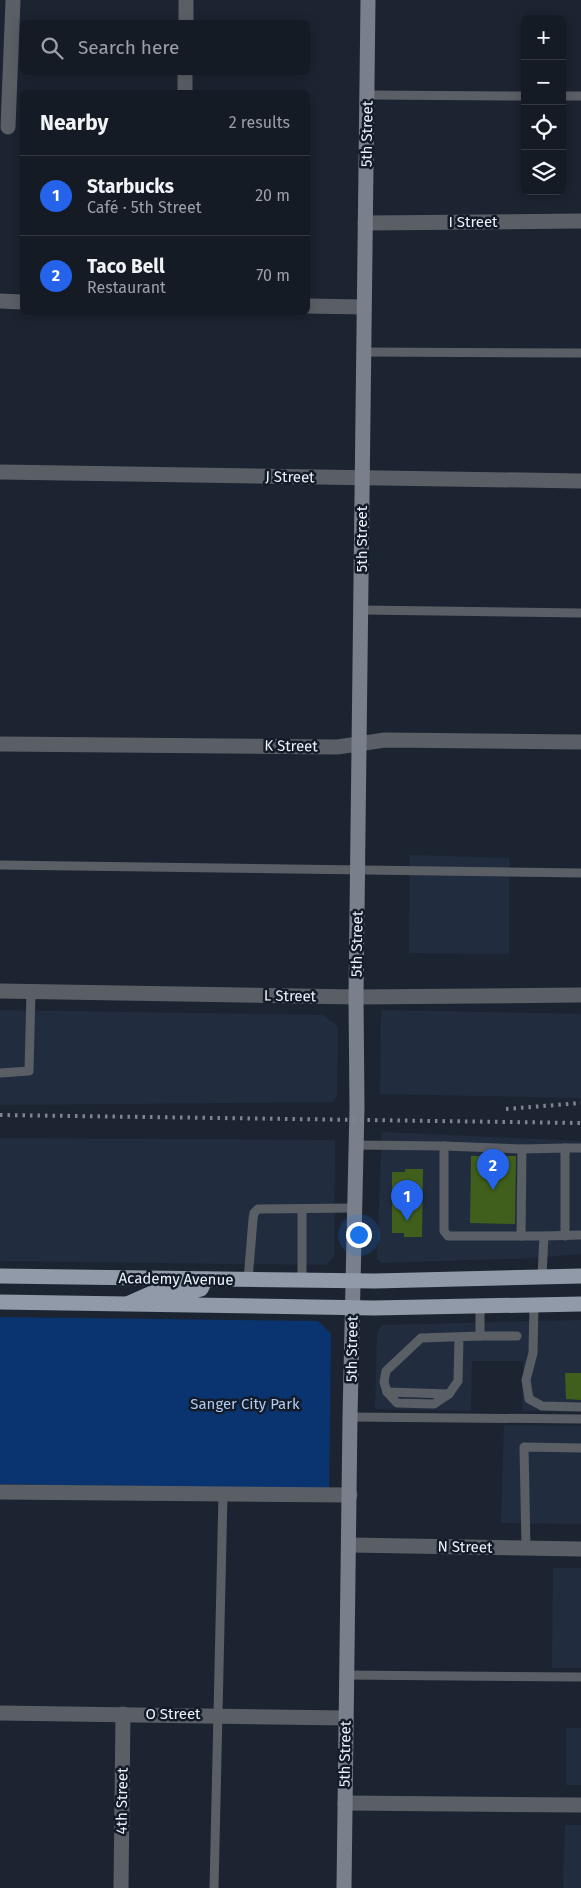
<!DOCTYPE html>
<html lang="en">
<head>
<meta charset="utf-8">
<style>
  :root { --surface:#151b25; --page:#1e242d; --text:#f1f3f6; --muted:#9da1a7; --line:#343942; --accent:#2563eb }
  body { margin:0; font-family:"Fira Sans",sans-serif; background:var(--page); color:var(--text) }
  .controls { position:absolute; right:15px; top:15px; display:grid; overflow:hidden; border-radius:8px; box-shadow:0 2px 12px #0003 }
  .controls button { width:45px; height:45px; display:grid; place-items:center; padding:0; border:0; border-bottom:1px solid var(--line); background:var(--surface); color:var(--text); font:25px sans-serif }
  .you { position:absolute; left:358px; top:1234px; width:18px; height:18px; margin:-12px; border:4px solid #fff; border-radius:50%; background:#1a73e8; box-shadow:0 0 0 8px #1a73e833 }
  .badge { display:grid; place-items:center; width:32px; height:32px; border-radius:50%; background:var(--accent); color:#fff; font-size:16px; font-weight:700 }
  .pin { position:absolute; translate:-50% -41px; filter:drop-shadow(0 1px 2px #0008) }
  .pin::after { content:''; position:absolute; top:26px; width:18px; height:15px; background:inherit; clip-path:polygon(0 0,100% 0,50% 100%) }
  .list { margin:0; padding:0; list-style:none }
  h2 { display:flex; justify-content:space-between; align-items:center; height:65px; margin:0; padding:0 20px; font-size:21px }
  h2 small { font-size:16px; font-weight:400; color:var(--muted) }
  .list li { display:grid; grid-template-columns:32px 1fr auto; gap:15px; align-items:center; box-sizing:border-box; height:80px; padding:0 20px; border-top:1px solid var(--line) }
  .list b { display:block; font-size:19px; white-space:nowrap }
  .list p { margin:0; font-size:16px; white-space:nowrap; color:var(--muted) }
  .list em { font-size:16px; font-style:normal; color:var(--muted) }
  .icon { flex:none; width:28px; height:28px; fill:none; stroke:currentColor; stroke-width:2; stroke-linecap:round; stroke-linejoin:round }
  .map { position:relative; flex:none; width:581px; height:1888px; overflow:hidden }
  .search { position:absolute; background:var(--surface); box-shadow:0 2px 12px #0003; left:20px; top:20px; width:290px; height:55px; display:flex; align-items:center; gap:12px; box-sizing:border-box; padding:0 18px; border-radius:8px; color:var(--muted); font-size:19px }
  .panel { position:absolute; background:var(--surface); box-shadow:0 2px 12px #0003; left:20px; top:90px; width:290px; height:225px; border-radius:8px }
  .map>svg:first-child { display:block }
</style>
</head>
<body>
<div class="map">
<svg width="581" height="1888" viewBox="0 0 581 1888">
  <rect width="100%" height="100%" fill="#1c2431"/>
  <g fill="#212d3f">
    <path d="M410,855L509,858V954L409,953Z"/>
    <path d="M0,1010L324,1015L338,1027L337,1095L333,1102L0,1105Z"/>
    <path d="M381,1010L581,1014V1098L380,1094Z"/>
    <path d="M382,1132L581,1141V1254L535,1258L381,1263L377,1259Z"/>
    <path d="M0,1138L335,1140L334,1256L326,1265L0,1261Z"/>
    <path d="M581,1320V1412L522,1411L523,1361H472L471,1411L375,1409L377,1333L382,1325Z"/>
    <path d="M504,1425L581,1426V1524L501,1523Z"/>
    <path d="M553,1568H581V1668H552Z"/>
    <rect x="566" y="1728" width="15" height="57"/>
    <path d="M565,1825H581V1888H563Z"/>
  </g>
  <path fill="#093470" d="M0,1317L318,1321L331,1334L329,1490L0,1484Z"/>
  <g fill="#415f1c">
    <path d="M471,1156H516L515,1224L470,1223Z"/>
    <path d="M405,1169H423L422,1237H404V1233H392V1172H405Z"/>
    <path d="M565,1373H581V1400L566,1399Z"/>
  </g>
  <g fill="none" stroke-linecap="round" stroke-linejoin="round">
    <g stroke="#5a5f66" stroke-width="9">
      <path d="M368,95L525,96"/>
      <path d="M562,96H581"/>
      <path d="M363,352L581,353"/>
      <path d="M362,610L581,613"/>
      <path d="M0,865L581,873"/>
      <path d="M0,1073L29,1071L31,992"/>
      <path d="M356,1145L444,1146V1231L448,1236H544L542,1276"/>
      <path d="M444,1146L522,1149"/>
      <path d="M565,1148H581"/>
      <path d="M302,1209V1280"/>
      <path d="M521,1236L522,1149L565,1148V1236"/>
      <path d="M544,1236L581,1235"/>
      <path d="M248,1280L253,1219L254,1213L258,1209L355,1208"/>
      <path d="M534,1304L533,1353L526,1380L529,1399L542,1406L581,1407"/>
      <path d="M480,1336H517"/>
      <path d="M459,1337L458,1381L449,1394L434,1404L397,1403L387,1392L384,1382L386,1371L421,1338L480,1336V1305"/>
      <path d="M387,1392L449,1394"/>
      <path d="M350,1417L581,1419"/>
      <path d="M526,1547L524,1447L581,1448"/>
      <path d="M346,1675L581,1677"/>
      <path d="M214,1888L223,1494"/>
    </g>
    <g stroke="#5a5f66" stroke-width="15">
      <path d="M186,22V0"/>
      <path d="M185,92V72"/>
      <path d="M8,127L13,0"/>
      <path d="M365,223L581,221"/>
      <path d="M0,301L22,302"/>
      <path d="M308,306L363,307"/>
      <path d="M0,472L581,481"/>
      <path d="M0,744L337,747L385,740L581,742"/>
      <path d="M0,991L356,997L581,995"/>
      <path d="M0,1492L350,1495"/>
      <path d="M349,1545L581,1549"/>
      <path d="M0,1713L346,1718"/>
      <path d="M345,1803L581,1805"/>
      <path d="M121,1888L123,1714"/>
    </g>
    <path stroke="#79808b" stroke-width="15" d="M344,1888L350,1417L357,1107L356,997L368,0"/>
    <g stroke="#909aa8" stroke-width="15">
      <path d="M0,1276L375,1281L581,1276"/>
      <path d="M0,1302L374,1308L581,1304"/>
      <path d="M129,1303L154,1292L195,1291L201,1289L206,1279"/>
    </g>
    <g stroke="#7e8591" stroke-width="4" stroke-dasharray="2.5 5" stroke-linecap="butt">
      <path d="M506,1109L581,1103"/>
      <path d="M0,1115L581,1123"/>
    </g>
  </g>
  <g text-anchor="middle" stroke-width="5" stroke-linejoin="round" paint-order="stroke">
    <g font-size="15" fill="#ecf2fc" stroke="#121b27">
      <text transform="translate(367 134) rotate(-89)" y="5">5th Street</text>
      <text x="473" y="227">I Street</text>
      <text transform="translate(290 477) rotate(1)" y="5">J Street</text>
      <text transform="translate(362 539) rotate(-90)" y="5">5th Street</text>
      <text transform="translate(291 746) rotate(1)" y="5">K Street</text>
      <text transform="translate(357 944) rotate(-89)" y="5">5th Street</text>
      <text transform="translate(290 996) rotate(1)" y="5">L Street</text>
      <text transform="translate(176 1279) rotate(1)" y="5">Academy Avenue</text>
      <text transform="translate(352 1349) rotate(-89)" y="5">5th Street</text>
      <text transform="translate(465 1547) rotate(1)" y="5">N Street</text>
      <text x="173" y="1719">O Street</text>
      <text transform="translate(345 1754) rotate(-89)" y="5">5th Street</text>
      <text transform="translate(122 1801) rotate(-89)" y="5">4th Street</text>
    </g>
    <g font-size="15" fill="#b0caf1" stroke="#121b27">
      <text x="245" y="1409">Sanger City Park</text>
    </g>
  </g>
</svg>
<div class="controls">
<button>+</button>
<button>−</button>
<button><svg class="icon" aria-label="locate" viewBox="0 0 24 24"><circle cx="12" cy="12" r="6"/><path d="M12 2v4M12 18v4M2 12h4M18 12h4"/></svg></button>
<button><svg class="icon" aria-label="layers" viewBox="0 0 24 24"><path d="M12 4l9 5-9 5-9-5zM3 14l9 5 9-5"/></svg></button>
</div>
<div class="you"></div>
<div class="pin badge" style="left:407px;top:1221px">1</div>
<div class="pin badge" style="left:493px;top:1190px">2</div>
<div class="search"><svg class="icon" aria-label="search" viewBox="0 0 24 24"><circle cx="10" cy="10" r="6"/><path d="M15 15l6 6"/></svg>Search here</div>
<section class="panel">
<h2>Nearby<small>2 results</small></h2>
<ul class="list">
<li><span class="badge">1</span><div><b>Starbucks</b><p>Café · 5th Street</p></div><em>20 m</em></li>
<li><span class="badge">2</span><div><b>Taco Bell</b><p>Restaurant</p></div><em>70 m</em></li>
</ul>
</section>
</div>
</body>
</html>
